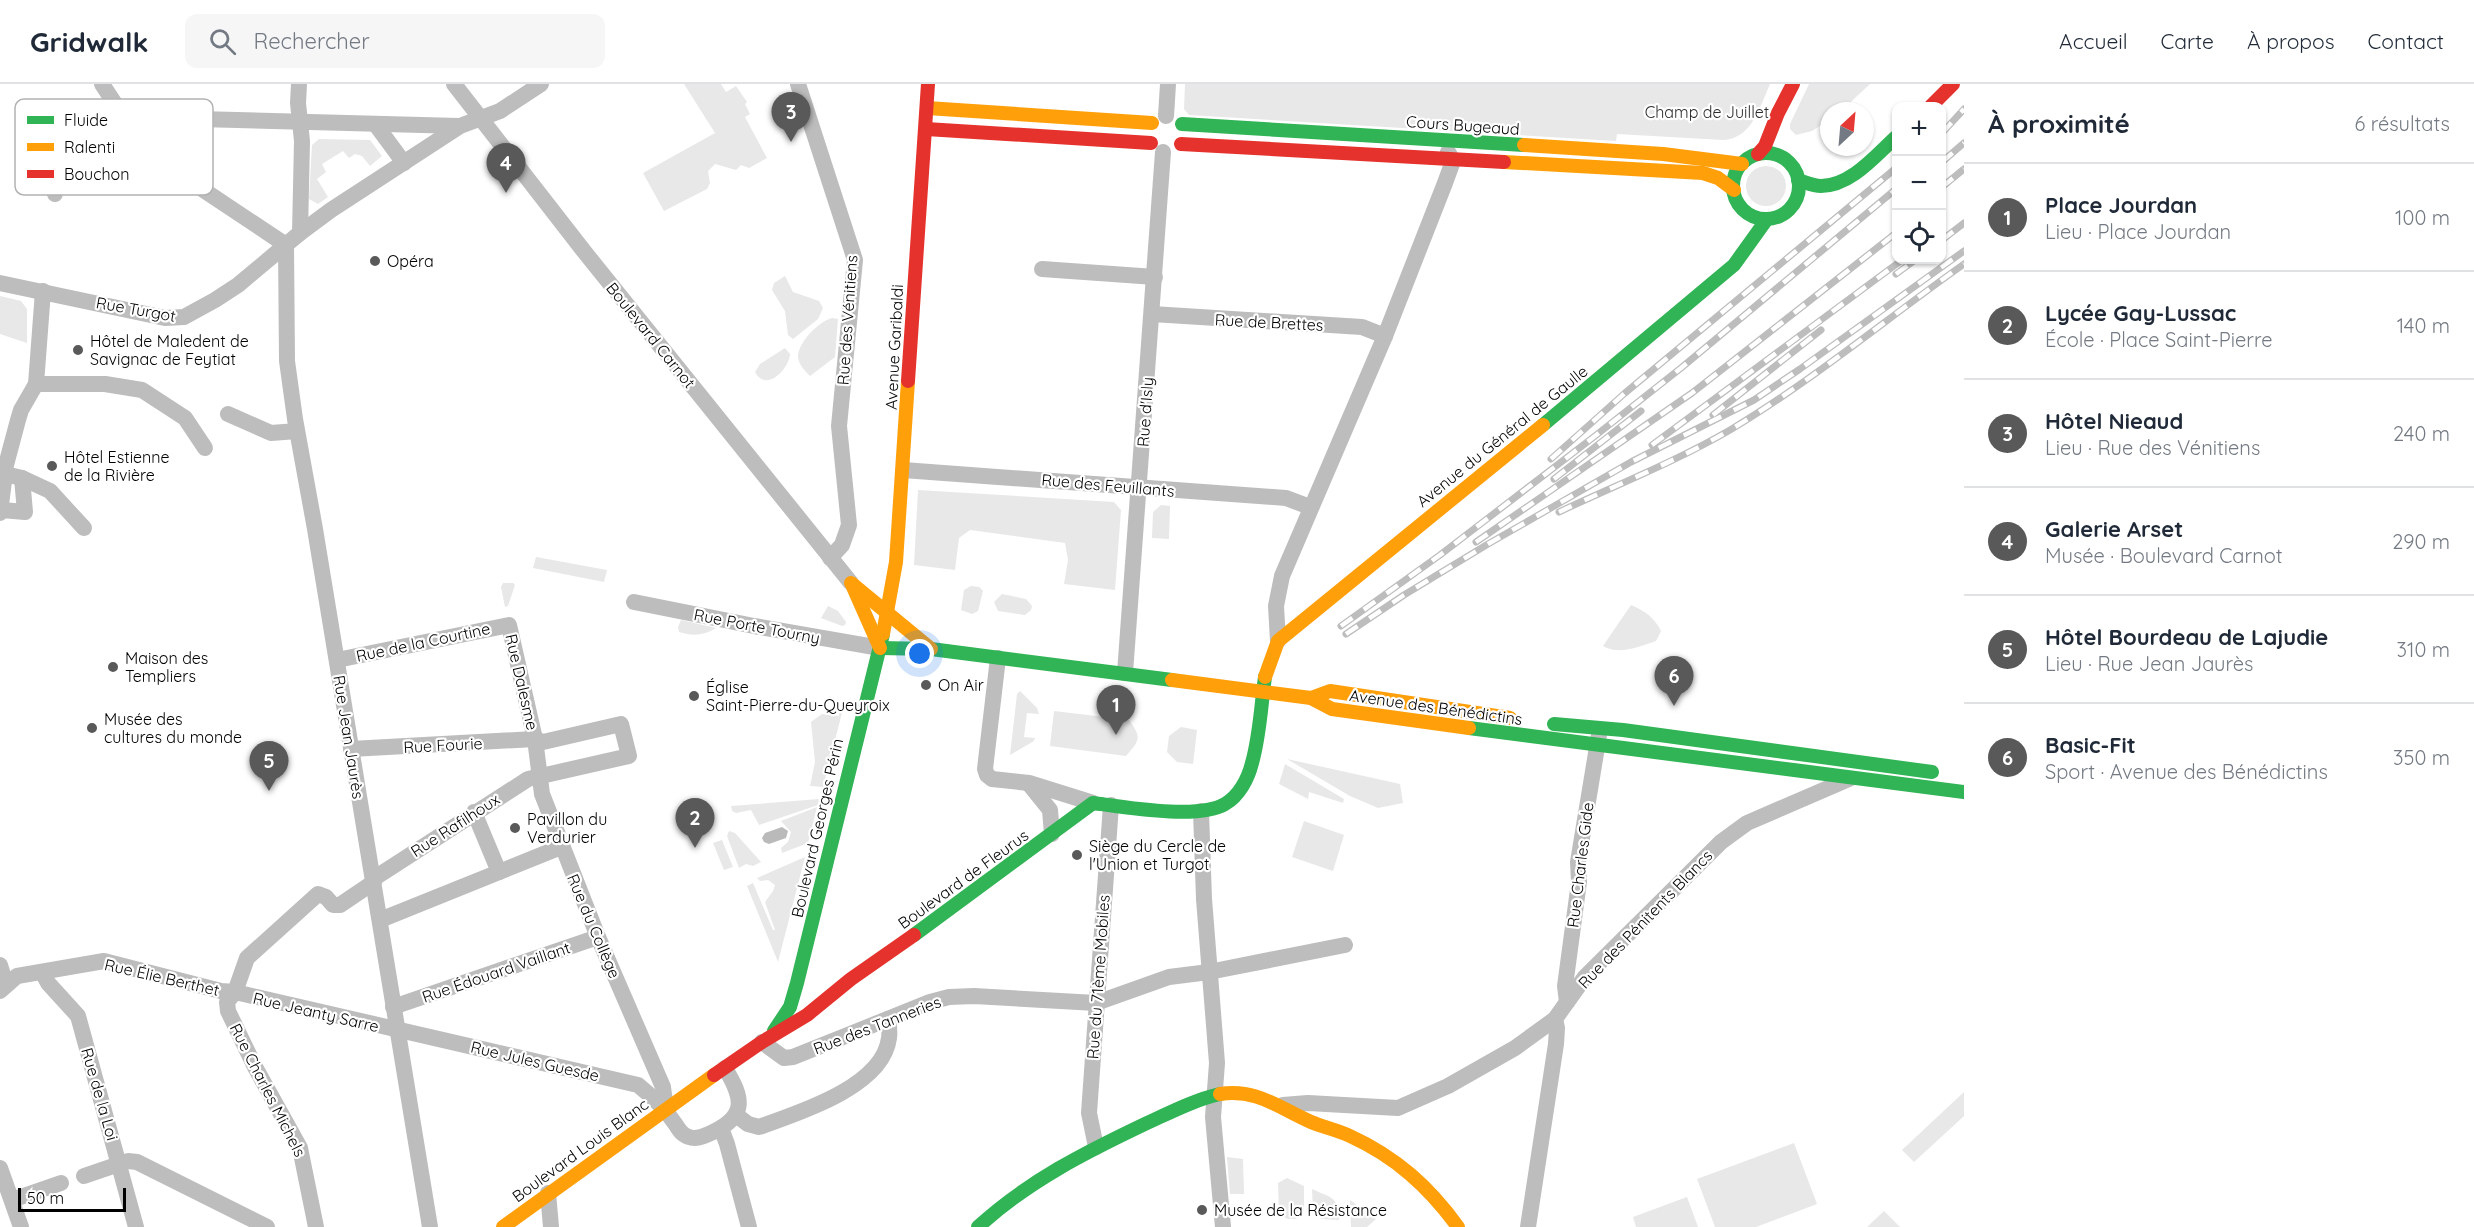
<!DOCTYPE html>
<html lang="fr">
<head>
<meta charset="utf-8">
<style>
  :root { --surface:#fff; --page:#f6f6f7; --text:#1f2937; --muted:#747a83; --line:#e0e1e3; --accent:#595959 }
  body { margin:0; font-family:Quicksand,sans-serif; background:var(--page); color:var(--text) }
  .controls { position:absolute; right:18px; top:18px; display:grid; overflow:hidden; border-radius:12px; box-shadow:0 2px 4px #0004 }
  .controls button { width:54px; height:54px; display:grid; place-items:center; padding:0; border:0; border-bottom:2px solid var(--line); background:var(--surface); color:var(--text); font:30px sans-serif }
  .compass { position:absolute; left:1820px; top:18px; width:54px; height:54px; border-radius:50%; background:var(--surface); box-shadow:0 2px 4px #0004; rotate:26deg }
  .scale { position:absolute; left:18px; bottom:15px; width:108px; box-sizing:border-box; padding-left:6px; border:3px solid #000; border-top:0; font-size:16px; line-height:21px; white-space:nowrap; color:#000; -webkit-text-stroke:4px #fff; paint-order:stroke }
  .you { position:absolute; left:920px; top:570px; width:21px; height:21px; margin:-15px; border:4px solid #fff; border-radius:50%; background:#1a73e8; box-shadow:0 0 0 9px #1a73e833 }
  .badge { display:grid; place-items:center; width:39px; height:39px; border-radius:50%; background:var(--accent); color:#fff; font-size:20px; font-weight:700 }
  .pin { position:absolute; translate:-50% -50px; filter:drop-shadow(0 2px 3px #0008) }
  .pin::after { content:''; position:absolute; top:32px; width:21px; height:18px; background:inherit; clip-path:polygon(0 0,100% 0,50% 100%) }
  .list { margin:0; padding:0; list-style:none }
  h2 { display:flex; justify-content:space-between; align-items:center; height:78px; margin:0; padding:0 24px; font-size:26px }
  h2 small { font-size:20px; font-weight:400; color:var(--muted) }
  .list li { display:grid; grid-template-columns:39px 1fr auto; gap:18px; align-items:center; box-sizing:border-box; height:108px; padding:0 24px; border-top:2px solid var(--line) }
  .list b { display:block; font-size:22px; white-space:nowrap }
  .list p { margin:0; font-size:20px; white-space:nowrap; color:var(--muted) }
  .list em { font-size:20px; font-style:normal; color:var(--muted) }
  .icon { flex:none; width:33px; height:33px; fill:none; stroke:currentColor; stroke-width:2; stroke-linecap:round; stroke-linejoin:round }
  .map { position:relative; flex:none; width:1964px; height:1143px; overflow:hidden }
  header { display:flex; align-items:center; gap:36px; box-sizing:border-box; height:84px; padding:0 30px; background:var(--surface); border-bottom:2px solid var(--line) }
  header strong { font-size:28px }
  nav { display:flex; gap:33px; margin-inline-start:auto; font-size:21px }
  .search { width:420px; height:54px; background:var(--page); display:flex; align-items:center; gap:15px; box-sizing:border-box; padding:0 21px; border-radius:12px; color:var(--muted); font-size:22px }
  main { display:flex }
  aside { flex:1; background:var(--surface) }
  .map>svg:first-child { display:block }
</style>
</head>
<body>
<header>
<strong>Gridwalk</strong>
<div class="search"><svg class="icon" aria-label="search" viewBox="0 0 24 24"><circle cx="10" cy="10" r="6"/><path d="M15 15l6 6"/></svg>Rechercher</div>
<nav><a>Accueil</a><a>Carte</a><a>À propos</a><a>Contact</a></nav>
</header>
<main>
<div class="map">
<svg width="1964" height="1143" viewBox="0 0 1964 1143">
  <rect width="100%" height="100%" fill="#fff"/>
  <g fill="#e8e8e8">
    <path d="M684,0H721L726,8L736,2L747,18L745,20L750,30L745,33L767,74L749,84L741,81L736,86L715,80L708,87L710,99L707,105L664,127L643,89L715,49Z"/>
    <path d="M1185,0H1770C1760,22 1752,55 1723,56L1617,50L1616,57L1189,31L1184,25Z"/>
    <path d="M1809,0H1870L1841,27H1829V36L1812,47L1796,51L1790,45V40Z"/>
    <path d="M319,55L370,56L382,72L370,82L362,72L355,70L349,74L343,67L322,80L326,88L317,95L328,113L318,120L309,115L312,61Z"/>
    <circle cx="1766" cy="102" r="20"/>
    <path d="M785,192L793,208L819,217L823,224L818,235L793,255L788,251L785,227L772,206L774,199Z"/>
    <path d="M0,212L21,217L27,225V259L0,250Z"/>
    <path d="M832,234L838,235L835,273L810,292C805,287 798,280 798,272C798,259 819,237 832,234Z"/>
    <path d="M785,264L790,270C789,285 766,309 755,288L760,280Z"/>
    <path d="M918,406L1114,418L1121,426L1115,506L1064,500L1068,476L1065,459L970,446L959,454L955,486L914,481Z"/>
    <path d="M1161,421L1170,422L1169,455L1152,454L1153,428Z"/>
    <path d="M536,473L607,486L604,498L533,484Z"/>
    <path d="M503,499H513L515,501L508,522L505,523L501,503Z"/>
    <path d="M971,502L979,503L983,507L978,527L972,530L961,526L964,506Z"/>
    <path d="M1002,510L1026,515L1032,522L1031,526L1025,531L998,527L994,518Z"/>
    <path d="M1631,521C1645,527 1654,533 1661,547L1656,557C1640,562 1619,572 1603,562Z"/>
    <path d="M828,522L838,527L846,538L845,541L842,542L821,534Z"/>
    <path d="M681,536L716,544C704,552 692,552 679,548L678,543Z"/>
    <path d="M1020,607L1037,624L1039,630L1027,629L1024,653L1035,654L1034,657L1010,671L1017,610Z"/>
    <path d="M840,621H844L823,703L810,702L815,678L811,638L822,630L839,632Z"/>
    <path d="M1054,627L1129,636C1142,654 1140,656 1126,672L1050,662Z"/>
    <path d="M1181,643L1197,646L1193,680L1177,678L1167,668L1169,652Z"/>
    <path d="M1287,675L1400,700L1403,719L1378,724L1350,712Z"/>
    <path d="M1285,680L1344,715L1343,719L1309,708L1308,715L1279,700Z"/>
    <path d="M819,715L818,721L759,741L751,726L736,729L732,727L731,722Z"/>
    <path d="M817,723L808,759L782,769L781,764L788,758L791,748L781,737Z"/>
    <path d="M1304,737L1344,751L1333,787L1292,773Z"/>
    <path d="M729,747L735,749L761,778L753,782L746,780L739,784L727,752Z"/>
    <path d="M722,756L733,783L724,786L713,759Z"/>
    <path d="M805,773L778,878L747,802L753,799L773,846H775L765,818L773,807L775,801L768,796L760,797L757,794Z"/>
    <path d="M1964,1008V1032L1914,1078L1902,1066Z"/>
    <path d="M1794,1059L1817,1120L1756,1143H1715L1697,1095Z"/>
    <path d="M1227,1073L1243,1075L1244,1110H1230Z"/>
    <path d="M1287,1094L1304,1102V1127L1296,1135H1288L1279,1130L1278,1099Z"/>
    <path d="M1312,1105C1331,1114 1339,1112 1339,1136L1321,1135L1313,1127Z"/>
    <path d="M1687,1113L1698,1143H1636L1633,1133Z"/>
    <path d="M1350,1116L1376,1135L1367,1143H1351Z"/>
    <path d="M1884,1127L1900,1143H1867Z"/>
  </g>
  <path fill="#bababa" d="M782,743L788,747L786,754L769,760L764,758L762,754L765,749Z"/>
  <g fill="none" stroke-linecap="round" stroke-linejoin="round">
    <g stroke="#bdbdbd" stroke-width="16">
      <path d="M102,0L146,67L154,73L286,161"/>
      <path d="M299,0L298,19L302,57L300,149"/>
      <path d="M454,0L583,166L851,499"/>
      <path d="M798,0L855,176L839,342L849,441L842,461L830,474"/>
      <path d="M1166,32L1168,0"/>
      <path d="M123,33L459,42"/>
      <path d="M376,41L404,79"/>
      <path d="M42,52L55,110"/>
      <path d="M286,161L287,277L295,335L315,445L430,1143"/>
      <path d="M1042,185L1155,193"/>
      <path d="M0,199L165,234L184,233L215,216L238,201L300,149L331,126L460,42L500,27L541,0"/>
      <path d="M1152,230L1362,243L1385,252"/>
      <path d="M36,300H105L142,306L185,334L205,364"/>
      <path d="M228,330L271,349L297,347"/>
      <path d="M903,386L1286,414L1310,423"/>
      <path d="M5,390L22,394L50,407L84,444"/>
      <path d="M2,426L25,428L22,394"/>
      <path d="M0,429L6,381L18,336L21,326L36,300L43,207"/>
      <path d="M634,518L754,542L880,564"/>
      <path d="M1278,557L1276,522L1282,492L1385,252L1445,99L1453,77L1448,68"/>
      <path d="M998,574L985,685L987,691L992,695L1029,699L1093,719"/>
      <path d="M337,576L509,541L535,655L542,710L598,853L663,1003L666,1025"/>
      <path d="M1125,589L1163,68"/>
      <path d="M351,665L535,655L543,658L621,640L629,672L528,695L373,795"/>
      <path d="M1029,700L1050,726L1052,750"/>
      <path d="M1201,727L1204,815L1217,979L1213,1033L1223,1143"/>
      <path d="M474,728L499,788"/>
      <path d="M380,836L561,763"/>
      <path d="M0,881L4,894L3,903"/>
      <path d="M42,888L48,899L78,932L136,1143"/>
      <path d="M0,907L17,892L104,877L221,907L235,908L638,1001C653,1013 665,1024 676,1041C679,1046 682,1051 689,1053C696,1056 704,1052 711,1049C748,1032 743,1014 725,984"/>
      <path d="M1567,918L1565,902L1579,798L1578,778L1599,651"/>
      <path d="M393,923L598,853"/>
      <path d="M762,958L784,974L793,973L930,918L949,913L974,912L1096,919L1169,893L1209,888L1345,861"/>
      <path d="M1283,1021L1308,1019L1398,1024L1448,1002L1515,964L1555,935L1585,893L1721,758L1747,739L1849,695"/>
      <path d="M736,1031L748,1040L759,1043C798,1029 883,1003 889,954C890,948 889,941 888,935"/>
      <path d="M721,1044L727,1060L749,1143"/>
      <path d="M1096,1063L1089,1029L1111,721"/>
      <path d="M0,1084L21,1143"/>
      <path d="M84,1092L128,1077L137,1078L267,1143"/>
      <path d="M548,1109L551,1143"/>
      <path d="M12,1116L61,1099"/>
      <path d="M316,1143L300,1064L255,983L228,927L227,918L235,908L247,874L318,810L326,813L333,821H340L374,798"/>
      <path d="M1528,1143L1556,960L1557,944L1555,935"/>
    </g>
    <g stroke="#30b455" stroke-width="14">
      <path d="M1182,40L1524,61"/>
      <circle cx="1766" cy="102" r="33"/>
      <path d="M1798,96C1805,98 1813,102 1821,102C1851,102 1876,71 1896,53"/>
      <path d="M1543,341L1734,181L1767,135"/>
      <path d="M880,564L931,565L1172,596"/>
      <path d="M1554,640L1623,646L1932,688"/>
      <path d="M1469,644L1964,708"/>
      <path d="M914,851L1093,719C1124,723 1199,736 1225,720C1239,712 1248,695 1252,679C1260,651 1261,621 1265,593"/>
      <path d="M774,947L790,923L797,899L883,550"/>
      <path d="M978,1143C1028,1097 1086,1068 1147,1039C1171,1028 1194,1016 1220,1010"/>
    </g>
    <g stroke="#ff9f0a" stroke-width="14">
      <path d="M927,24L1152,39"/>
      <path d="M1524,61L1663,70L1742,80"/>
      <path d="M1504,78L1703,89L1718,94L1734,106"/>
      <path d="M851,499L931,565"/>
      <path d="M853,503L880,564"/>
      <path d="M883,550L896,478L908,297"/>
      <path d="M1265,593L1278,557L1543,341"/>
      <path d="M1172,596L1311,614L1332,625L1469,644"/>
      <path d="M1311,614L1330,607L1510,634"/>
      <path d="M1220,1010C1256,1004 1279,1024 1311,1038C1323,1043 1337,1046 1350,1052C1396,1073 1429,1103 1458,1143"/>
      <path d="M503,1143L714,991"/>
    </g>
    <g stroke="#e5322d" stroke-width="14">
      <path d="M1931,22L1953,0"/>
      <path d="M926,45L1151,59"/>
      <path d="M1181,60L1504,78"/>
      <path d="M1758,70L1765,62L1778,29L1793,0"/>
      <path d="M908,297L928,0"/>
      <path d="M714,991L762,958L807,931L851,895L914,851"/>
    </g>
    <defs>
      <g id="rail">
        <path d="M1942,49L1964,25"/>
        <path d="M1942,78L1964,59"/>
        <path d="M1942,103L1964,85"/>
        <path d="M1942,156L1964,139"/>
        <path d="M1896,190L1915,176"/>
        <path d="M1713,331L1821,246"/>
        <path d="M1652,361L1902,176"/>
        <path d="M1551,375L1625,309L1896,84"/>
        <path d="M1554,395L1641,327"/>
        <path d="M1559,428C1616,401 1675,378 1730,346C1812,297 1886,235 1964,180"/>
        <path d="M1476,458L1692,309L1896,149"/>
        <path d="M1341,542L1440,471L1595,352L1681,284L1896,105"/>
        <path d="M1346,550L1404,511L1488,460L1631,378L1754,316L1800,285L1964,167"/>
      </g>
    </defs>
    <use href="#rail" stroke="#bdbdbd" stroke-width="7"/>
    <use href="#rail" stroke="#fff" stroke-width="4.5" stroke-dasharray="14" stroke-linecap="butt"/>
  </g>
  <g fill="#595959" stroke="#fff" stroke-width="2">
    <circle cx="375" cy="177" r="6"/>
    <circle cx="78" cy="266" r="6"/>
    <circle cx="52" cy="382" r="6"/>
    <circle cx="113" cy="583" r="6"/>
    <circle cx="926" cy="601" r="6"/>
    <circle cx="694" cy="612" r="6"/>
    <circle cx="92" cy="644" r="6"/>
    <circle cx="515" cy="744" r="6"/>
    <circle cx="1077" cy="771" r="6"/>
    <circle cx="1202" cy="1126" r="6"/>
  </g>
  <g text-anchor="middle" stroke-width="4.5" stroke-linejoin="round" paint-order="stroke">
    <g font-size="16" fill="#2c2c2c" stroke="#fff">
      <text x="1707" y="34">Champ de Juillet</text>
    </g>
    <g font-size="16" fill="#000" stroke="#fff">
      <text transform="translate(1463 41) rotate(4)" y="6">Cours Bugeaud</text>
      <text transform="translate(136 225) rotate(10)" y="6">Rue Turgot</text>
      <text transform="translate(847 236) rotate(-86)" y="6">Rue des Vénitiens</text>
      <text transform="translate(1269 238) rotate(3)" y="6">Rue de Brettes</text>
      <text transform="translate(651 251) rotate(51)" y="6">Boulevard Carnot</text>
      <text transform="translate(894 263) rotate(-87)" y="6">Avenue Garibaldi</text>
      <text transform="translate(1145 328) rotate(-86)" y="6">Rue d'Isly</text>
      <text transform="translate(1502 352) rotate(-39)" y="6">Avenue du Général de Gaulle</text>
      <text transform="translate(1108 401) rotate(5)" y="6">Rue des Feuillants</text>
      <text transform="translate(757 542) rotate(11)" y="6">Rue Porte Tourny</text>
      <text transform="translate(423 558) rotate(-12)" y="6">Rue de la Courtine</text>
      <text transform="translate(522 598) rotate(77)" y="6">Rue Dalesme</text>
      <text transform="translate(1436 623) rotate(8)" y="6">Avenue des Bénédictins</text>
      <text transform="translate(349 653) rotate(81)" y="6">Rue Jean Jaurès</text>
      <text transform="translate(443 661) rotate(-3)" y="6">Rue Fourie</text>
      <text transform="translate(455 741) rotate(-33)" y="6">Rue Rafilhoux</text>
      <text transform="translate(817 744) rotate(-77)" y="6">Boulevard Georges Périn</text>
      <text transform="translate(1580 781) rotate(-83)" y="6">Rue Charles Gide</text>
      <text transform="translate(963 795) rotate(-36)" y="6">Boulevard de Fleurus</text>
      <text transform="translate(1645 835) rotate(-46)" y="6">Rue des Pénitents Blancs</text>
      <text transform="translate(594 842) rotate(67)" y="6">Rue du Collège</text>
      <text transform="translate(496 888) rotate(-19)" y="6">Rue Édouard Vaillant</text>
      <text transform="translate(162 893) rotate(13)" y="6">Rue Élie Berthet</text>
      <text transform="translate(1098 893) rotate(-86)" y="6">Rue du 71ème Mobiles</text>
      <text transform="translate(316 928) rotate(13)" y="6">Rue Jeanty Sarre</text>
      <text transform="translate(877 941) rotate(-21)" y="6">Rue des Tanneries</text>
      <text transform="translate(535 977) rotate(13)" y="6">Rue Jules Guesde</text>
      <text transform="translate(268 1006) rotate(63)" y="6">Rue Charles Michels</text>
      <text transform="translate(100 1010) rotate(74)" y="6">Rue de la Loi</text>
      <text transform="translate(580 1066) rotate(-36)" y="6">Boulevard Louis Blanc</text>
    </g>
    <g font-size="16" fill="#000" stroke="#fff" text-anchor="start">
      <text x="387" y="183">Opéra</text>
      <text x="90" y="263">Hôtel de Maledent de<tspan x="90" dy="18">Savignac de Feytiat</tspan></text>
      <text x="64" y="379">Hôtel Estienne<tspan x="64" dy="18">de la Rivière</tspan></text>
      <text x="125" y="580">Maison des<tspan x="125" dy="18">Templiers</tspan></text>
      <text x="938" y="607">On Air</text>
      <text x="706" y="609">Église<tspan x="706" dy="18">Saint-Pierre-du-Queyroix</tspan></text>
      <text x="104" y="641">Musée des<tspan x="104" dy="18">cultures du monde</tspan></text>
      <text x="527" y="741">Pavillon du<tspan x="527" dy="18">Verdurier</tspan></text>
      <text x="1089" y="768">Siège du Cercle de<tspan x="1089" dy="18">l'Union et Turgot</tspan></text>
      <text x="1214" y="1132">Musée de la Résistance</text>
    </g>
  </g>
  <rect x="15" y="15" width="198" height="96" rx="9" fill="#fff" stroke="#b2b2b2" stroke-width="1.5"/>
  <rect x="27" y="32" width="27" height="8" fill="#30b455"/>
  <rect x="27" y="59" width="27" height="8" fill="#ff9f0a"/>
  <rect x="27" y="86" width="27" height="8" fill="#e5322d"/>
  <g font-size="16" fill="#000">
    <text x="64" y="42">Fluide</text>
    <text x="64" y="69">Ralenti</text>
    <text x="64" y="96">Bouchon</text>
  </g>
</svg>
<div class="controls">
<button>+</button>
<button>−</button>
<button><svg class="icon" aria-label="locate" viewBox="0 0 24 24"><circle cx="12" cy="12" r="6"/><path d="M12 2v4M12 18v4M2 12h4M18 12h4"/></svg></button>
</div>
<svg class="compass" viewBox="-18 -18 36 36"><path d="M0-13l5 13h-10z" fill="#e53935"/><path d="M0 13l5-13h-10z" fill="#747a83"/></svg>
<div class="scale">50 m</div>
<div class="you"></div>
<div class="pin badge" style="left:1116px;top:651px">1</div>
<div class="pin badge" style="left:695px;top:764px">2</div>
<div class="pin badge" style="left:791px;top:58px">3</div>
<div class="pin badge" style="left:506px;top:109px">4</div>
<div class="pin badge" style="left:269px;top:707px">5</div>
<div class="pin badge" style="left:1674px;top:622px">6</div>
</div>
<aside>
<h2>À proximité<small>6 résultats</small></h2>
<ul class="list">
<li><span class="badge">1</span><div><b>Place Jourdan</b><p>Lieu · Place Jourdan</p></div><em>100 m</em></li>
<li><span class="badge">2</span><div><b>Lycée Gay-Lussac</b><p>École · Place Saint-Pierre</p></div><em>140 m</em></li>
<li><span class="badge">3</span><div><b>Hôtel Nieaud</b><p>Lieu · Rue des Vénitiens</p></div><em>240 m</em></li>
<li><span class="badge">4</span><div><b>Galerie Arset</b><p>Musée · Boulevard Carnot</p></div><em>290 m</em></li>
<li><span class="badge">5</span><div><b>Hôtel Bourdeau de Lajudie</b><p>Lieu · Rue Jean Jaurès</p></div><em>310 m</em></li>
<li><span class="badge">6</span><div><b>Basic-Fit</b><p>Sport · Avenue des Bénédictins</p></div><em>350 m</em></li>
</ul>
</aside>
</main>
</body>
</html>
